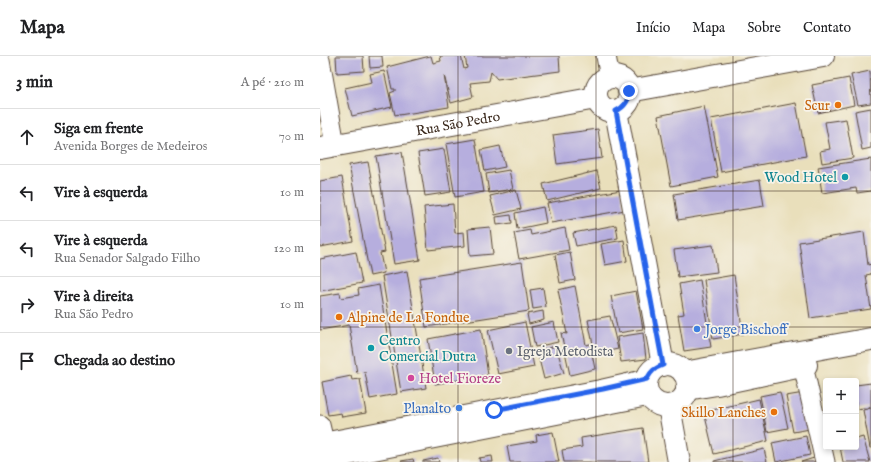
<!DOCTYPE html>
<html lang="pt">
<head>
<meta charset="utf-8">
<style>
  :root { --surface:#fff; --page:#f6f6f6; --text:#202124; --muted:#757577; --line:#e0e0e0 }
  body { margin:0; font-family:"IM FELL English",serif; background:var(--page); color:var(--text) }
  .controls { position:absolute; right:12px; bottom:12px; display:grid; overflow:hidden; border-radius:4px; box-shadow:0 2px 6px #0003 }
  .controls button { width:36px; height:36px; display:grid; place-items:center; padding:0; border:0; border-bottom:1px solid var(--line); background:var(--surface); color:var(--text); font:20px sans-serif }
  .stop { position:absolute; width:12px; height:12px; margin:-9px; border:3px solid #2563eb; border-radius:50%; background:#fff }
  .stop.end { background:#2563eb; border-color:#fff; box-shadow:0 1px 4px #0008 }
  .list { margin:0; padding:0; list-style:none }
  h2 { display:flex; justify-content:space-between; align-items:center; height:52px; margin:0; padding:0 16px; font-size:17px }
  h2 small { font-size:13px; font-weight:400; color:var(--muted) }
  .list li { display:grid; grid-template-columns:26px 1fr auto; gap:12px; align-items:center; box-sizing:border-box; height:56px; padding:0 16px; border-top:1px solid var(--line) }
  .list b { display:block; font-size:15px; white-space:nowrap }
  .list p { margin:0; font-size:13px; white-space:nowrap; color:var(--muted) }
  .list em { font-size:13px; font-style:normal; color:var(--muted) }
  .icon { flex:none; width:22px; height:22px; fill:none; stroke:currentColor; stroke-width:2; stroke-linecap:round; stroke-linejoin:round }
  .map { position:relative; flex:none; width:551px; height:406px; overflow:hidden }
  header { display:flex; align-items:center; gap:24px; box-sizing:border-box; height:56px; padding:0 20px; background:var(--surface); border-bottom:1px solid var(--line) }
  header strong { font-size:19px }
  nav { display:flex; gap:22px; margin-inline-start:auto; font-size:14px }
  main { display:flex }
  aside { flex:1; background:var(--surface) }
  .map>svg:first-child { display:block }
</style>
</head>
<body>
<header>
<strong>Mapa</strong>
<nav><a>Início</a><a>Mapa</a><a>Sobre</a><a>Contato</a></nav>
</header>
<main>
<aside>
<h2>3 min<small>A pé · 210 m</small></h2>
<ul class="list">
<li><svg class="icon" aria-label="ahead" viewBox="0 0 24 24"><path d="M12 20V5M6 11l6-6 6 6"/></svg><div><b>Siga em frente</b><p>Avenida Borges de Medeiros</p></div><em>70 m</em></li>
<li><svg class="icon" aria-label="left" viewBox="0 0 24 24"><path d="M17 20v-9H6M10 6l-5 5 5 5"/></svg><div><b>Vire à esquerda</b></div><em>10 m</em></li>
<li><svg class="icon" aria-label="left" viewBox="0 0 24 24"><path d="M17 20v-9H6M10 6l-5 5 5 5"/></svg><div><b>Vire à esquerda</b><p>Rua Senador Salgado Filho</p></div><em>120 m</em></li>
<li><svg class="icon" aria-label="right" viewBox="0 0 24 24"><path d="M7 20v-9h11M14 6l5 5-5 5"/></svg><div><b>Vire à direita</b><p>Rua São Pedro</p></div><em>10 m</em></li>
<li><svg class="icon" aria-label="arrive" viewBox="0 0 24 24"><path d="M6 21V4h12l-3 4 3 4H6"/></svg><div><b>Chegada ao destino</b></div></li>
</ul>
</aside>
<div class="map">
<svg width="551" height="406" viewBox="0 0 551 406">
  <rect width="100%" height="100%" fill="#f7f3e8"/>
  <filter id="ink" filterUnits="userSpaceOnUse"><feTurbulence type="fractalNoise" baseFrequency=".025" numOctaves="2"/><feDisplacementMap in="SourceGraphic" scale="8" xChannelSelector="R" yChannelSelector="G"/><feConvolveMatrix kernelMatrix="1 2 1 2 8 2 1 2 1" color-interpolation-filters="sRGB"/></filter>
  <filter id="wash" filterUnits="userSpaceOnUse"><feTurbulence type="fractalNoise" baseFrequency=".012" numOctaves="4" result="noise"/><feDisplacementMap in="SourceGraphic" scale="16" xChannelSelector="R" yChannelSelector="G"/><feGaussianBlur stdDeviation="0.9" result="paint"/><feColorMatrix in="noise" values="0 0 0 0 0 0 0 0 0 0 0 0 0 0 0 0 0 1.4 0 .05"/><feComposite in="paint" operator="in"/></filter>
  <g filter="url(#wash)">
    <rect width="100%" height="100%" fill="#e9dfbb"/>
    <g id="blocks">
      <g fill="#b6aede">
        <path d="M16,0H43L44,15L17,17Z"/>
        <path d="M49,0H62L63,11L50,12Z"/>
        <path d="M110,0H111L113,7L121,5L120,0H141L144,13L147,12L145,0H239L240,15L177,23L171,16L169,25L150,27L153,41L131,47L124,19L129,51L79,59V58L75,59L70,37L75,35V33H72L67,11Z"/>
        <path d="M64,15L72,51L32,60L25,32L52,26L50,18Z"/>
        <path d="M550,15L551,47L538,49L531,19Z"/>
        <path d="M529,22L534,49L498,57L492,29Z"/>
        <path d="M476,47L486,100L401,116L391,63Z"/>
        <path d="M384,50L398,121L351,130L338,60Z"/>
        <path d="M551,52V92L542,94L535,55Z"/>
        <path d="M526,63L533,102L502,107L500,95L510,93L505,66Z"/>
        <path d="M278,73L282,102L237,108L233,79Z"/>
        <path d="M155,83L164,136L135,141L126,88Z"/>
        <path d="M180,90L185,111L165,115L161,94Z"/>
        <path d="M124,93L131,136L105,140L98,97Z"/>
        <path d="M82,96L100,204L74,208L56,100Z"/>
        <path d="M551,103V135L537,137L536,132L502,137L498,111Z"/>
        <path d="M48,106L65,196L60,197L64,217L50,220L29,109Z"/>
        <path d="M189,114L193,133L169,137L166,118Z"/>
        <path d="M277,115L281,132L227,145L223,128Z"/>
        <path d="M22,121L33,185L0,191V125Z"/>
        <path d="M440,124L444,150L358,164L354,138Z"/>
        <path d="M196,134L201,153L175,159L170,140Z"/>
        <path d="M301,134L305,154L231,167L227,147Z"/>
        <path d="M133,148L135,177L144,176L145,190L108,194L104,151Z"/>
        <path d="M223,151L226,167L197,173L195,157Z"/>
        <path d="M191,159L192,167L177,169L176,161Z"/>
        <path d="M296,169L298,182L256,190L253,177Z"/>
        <path d="M170,171L173,198L150,200L148,173Z"/>
        <path d="M245,172L249,194L199,203L194,177L210,174L211,179Z"/>
        <path d="M544,176L548,209L551,208V218L546,219L551,253L490,262L479,186Z"/>
        <path d="M304,184L307,205L285,209L281,188Z"/>
        <path d="M393,189L397,216L358,221L354,194Z"/>
        <path d="M36,196L42,227L0,235V203Z"/>
        <path d="M250,196L255,224L240,227L235,199Z"/>
        <path d="M202,206L209,255L106,271L99,222Z"/>
        <path d="M87,215L106,332L81,336L62,220Z"/>
        <path d="M414,219L423,278L393,283L384,224Z"/>
        <path d="M380,224L391,291L364,295L358,259L364,258L359,228Z"/>
        <path d="M59,229L77,338L50,343L45,316L37,317L29,269L0,274V240L20,237L21,242L39,239L38,233Z"/>
        <path d="M255,230L266,289L270,288L275,313L250,319L241,277L247,278L238,234Z"/>
        <path d="M223,232L226,251L213,253L210,234Z"/>
        <path d="M316,235L323,273L298,277L291,240Z"/>
        <path d="M223,255L224,264L209,268L207,258Z"/>
        <path d="M290,260L298,293L275,298L268,264Z"/>
        <path d="M205,266L214,311L178,318L168,274Z"/>
        <path d="M234,266L238,286L215,291L211,271Z"/>
        <path d="M161,273L168,319L115,328L108,283Z"/>
        <path d="M323,277L326,303L301,306L297,281Z"/>
        <path d="M236,290L244,317L224,323L217,295Z"/>
        <path d="M31,320L32,324L40,323L46,357L22,361L21,357L8,359L2,326Z"/>
        <path d="M551,327V351L536,353V329Z"/>
        <path d="M460,336L468,372L447,376L440,340Z"/>
        <path d="M484,337L490,373L473,376L466,340Z"/>
        <path d="M439,343L448,385L394,398L384,356Z"/>
        <path d="M551,352V392H550L543,354Z"/>
        <path d="M323,372L328,406H244L242,394L262,391L261,382Z"/>
        <path d="M233,376L239,406H190L187,390L217,385L216,379Z"/>
        <path d="M486,380L490,399L456,406L452,387Z"/>
        <path d="M543,381L550,406H523L520,391H536V383Z"/>
        <path d="M444,393L447,406H394V405Z"/>
        <path d="M172,400L173,406H160L159,402Z"/>
        <path d="M118,402L119,406H103V405Z"/>
        <path d="M494,402L496,406H481Z"/>
        <path d="M93,403L94,406H81V405Z"/>
      </g>
    </g>
  </g>
  <g filter="url(#ink)">
    <use href="#blocks" fill-opacity="0" stroke="#554536" stroke-width="1"/>
    <g fill="none" stroke-linecap="round" stroke-linejoin="round">
      <defs>
        <g id="minor">
          <path d="M286,0L290,22"/>
          <path d="M0,4L15,89"/>
          <path d="M480,296L505,406"/>
          <path d="M0,369L7,399"/>
          <path d="M0,387L283,333L327,323"/>
          <path d="M0,405L330,340"/>
        </g>
        <g id="major">
          <circle cx="293" cy="38" r="17"/>
          <path d="M309,35L503,0"/>
          <path d="M296,55L343,309"/>
          <path id="s1" d="M0,92L276,42"/>
          <circle cx="347" cy="329" r="21"/>
          <path d="M364,317L551,283"/>
          <path d="M367,333L397,328L486,309"/>
          <path d="M349,350L359,406"/>
        </g>
      </defs>
      <use href="#minor" stroke="#554536" stroke-width="21"/>
      <use href="#major" stroke="#554536" stroke-width="24"/>
      <use href="#minor" stroke="#fff" stroke-width="19"/>
      <use href="#major" stroke="#fff" stroke-width="22"/>
    </g>
  </g>
  <g fill="none" stroke-linecap="round" stroke-linejoin="round" filter="url(#ink)">
    <path stroke="#2563eb" stroke-width="5" d="M174,354L283,333L327,323C331,315 335,312 343,309L296,55C305,51 309,45 309,35"/>
  </g>
  <path fill="none" stroke="#3b2a1e" stroke-width="1" stroke-opacity="0.55" d="M138,0V406M276,0V406M413,0V406M0,135H551M0,271H551"/>
  <g fill="#e8710a" stroke="#f7f3e8" stroke-width="1.5">
    <circle cx="518" cy="49" r="4"/>
    <circle cx="19" cy="261" r="4"/>
    <circle cx="454" cy="356" r="4"/>
  </g>
  <g fill="#0f9aa8" stroke="#f7f3e8" stroke-width="1.5">
    <circle cx="525" cy="121" r="4"/>
    <circle cx="51" cy="292" r="4"/>
  </g>
  <g fill="#3f7fe0" stroke="#f7f3e8" stroke-width="1.5">
    <circle cx="377" cy="273" r="4"/>
    <circle cx="139" cy="352" r="4"/>
  </g>
  <circle fill="#6b7280" stroke="#f7f3e8" stroke-width="1.5" cx="189" cy="295" r="4"/>
  <circle fill="#d1479c" stroke="#f7f3e8" stroke-width="1.5" cx="91" cy="322" r="4"/>
  <g text-anchor="middle" stroke-width="3.5" stroke-linejoin="round" paint-order="stroke">
    <g font-size="14" fill="#c56008" stroke="#f7f3e8" text-anchor="end">
      <text x="510" y="54">Scur</text>
      <text x="27" y="266" text-anchor="start">Alpine de La Fondue</text>
      <text x="446" y="361">Skillo Lanches</text>
    </g>
    <g font-size="14" fill="#3b2a1e" stroke="#f7f3e8">
      <text dy="5" stroke="none"><textPath href="#s1" startOffset="140">Rua São Pedro</textPath></text>
    </g>
    <g font-size="14" fill="#0d838f" stroke="#f7f3e8" text-anchor="end">
      <text x="517" y="126">Wood Hotel</text>
      <text x="59" y="289" text-anchor="start">Centro<tspan x="59" dy="16">Comercial Dutra</tspan></text>
    </g>
    <g font-size="14" fill="#366cbe" stroke="#f7f3e8" text-anchor="start">
      <text x="385" y="278">Jorge Bischoff</text>
      <text x="131" y="357" text-anchor="end">Planalto</text>
    </g>
    <g font-size="14" fill="#5b616d" stroke="#f7f3e8" text-anchor="start">
      <text x="197" y="300">Igreja Metodista</text>
    </g>
    <g font-size="14" fill="#b23c85" stroke="#f7f3e8" text-anchor="start">
      <text x="99" y="327">Hotel Fioreze</text>
    </g>
  </g>
</svg>
<div class="controls">
<button>+</button>
<button>−</button>
</div>
<div class="stop" style="left:174px;top:354px"></div>
<div class="stop end" style="left:309px;top:35px"></div>
</div>
</main>
</body>
</html>
